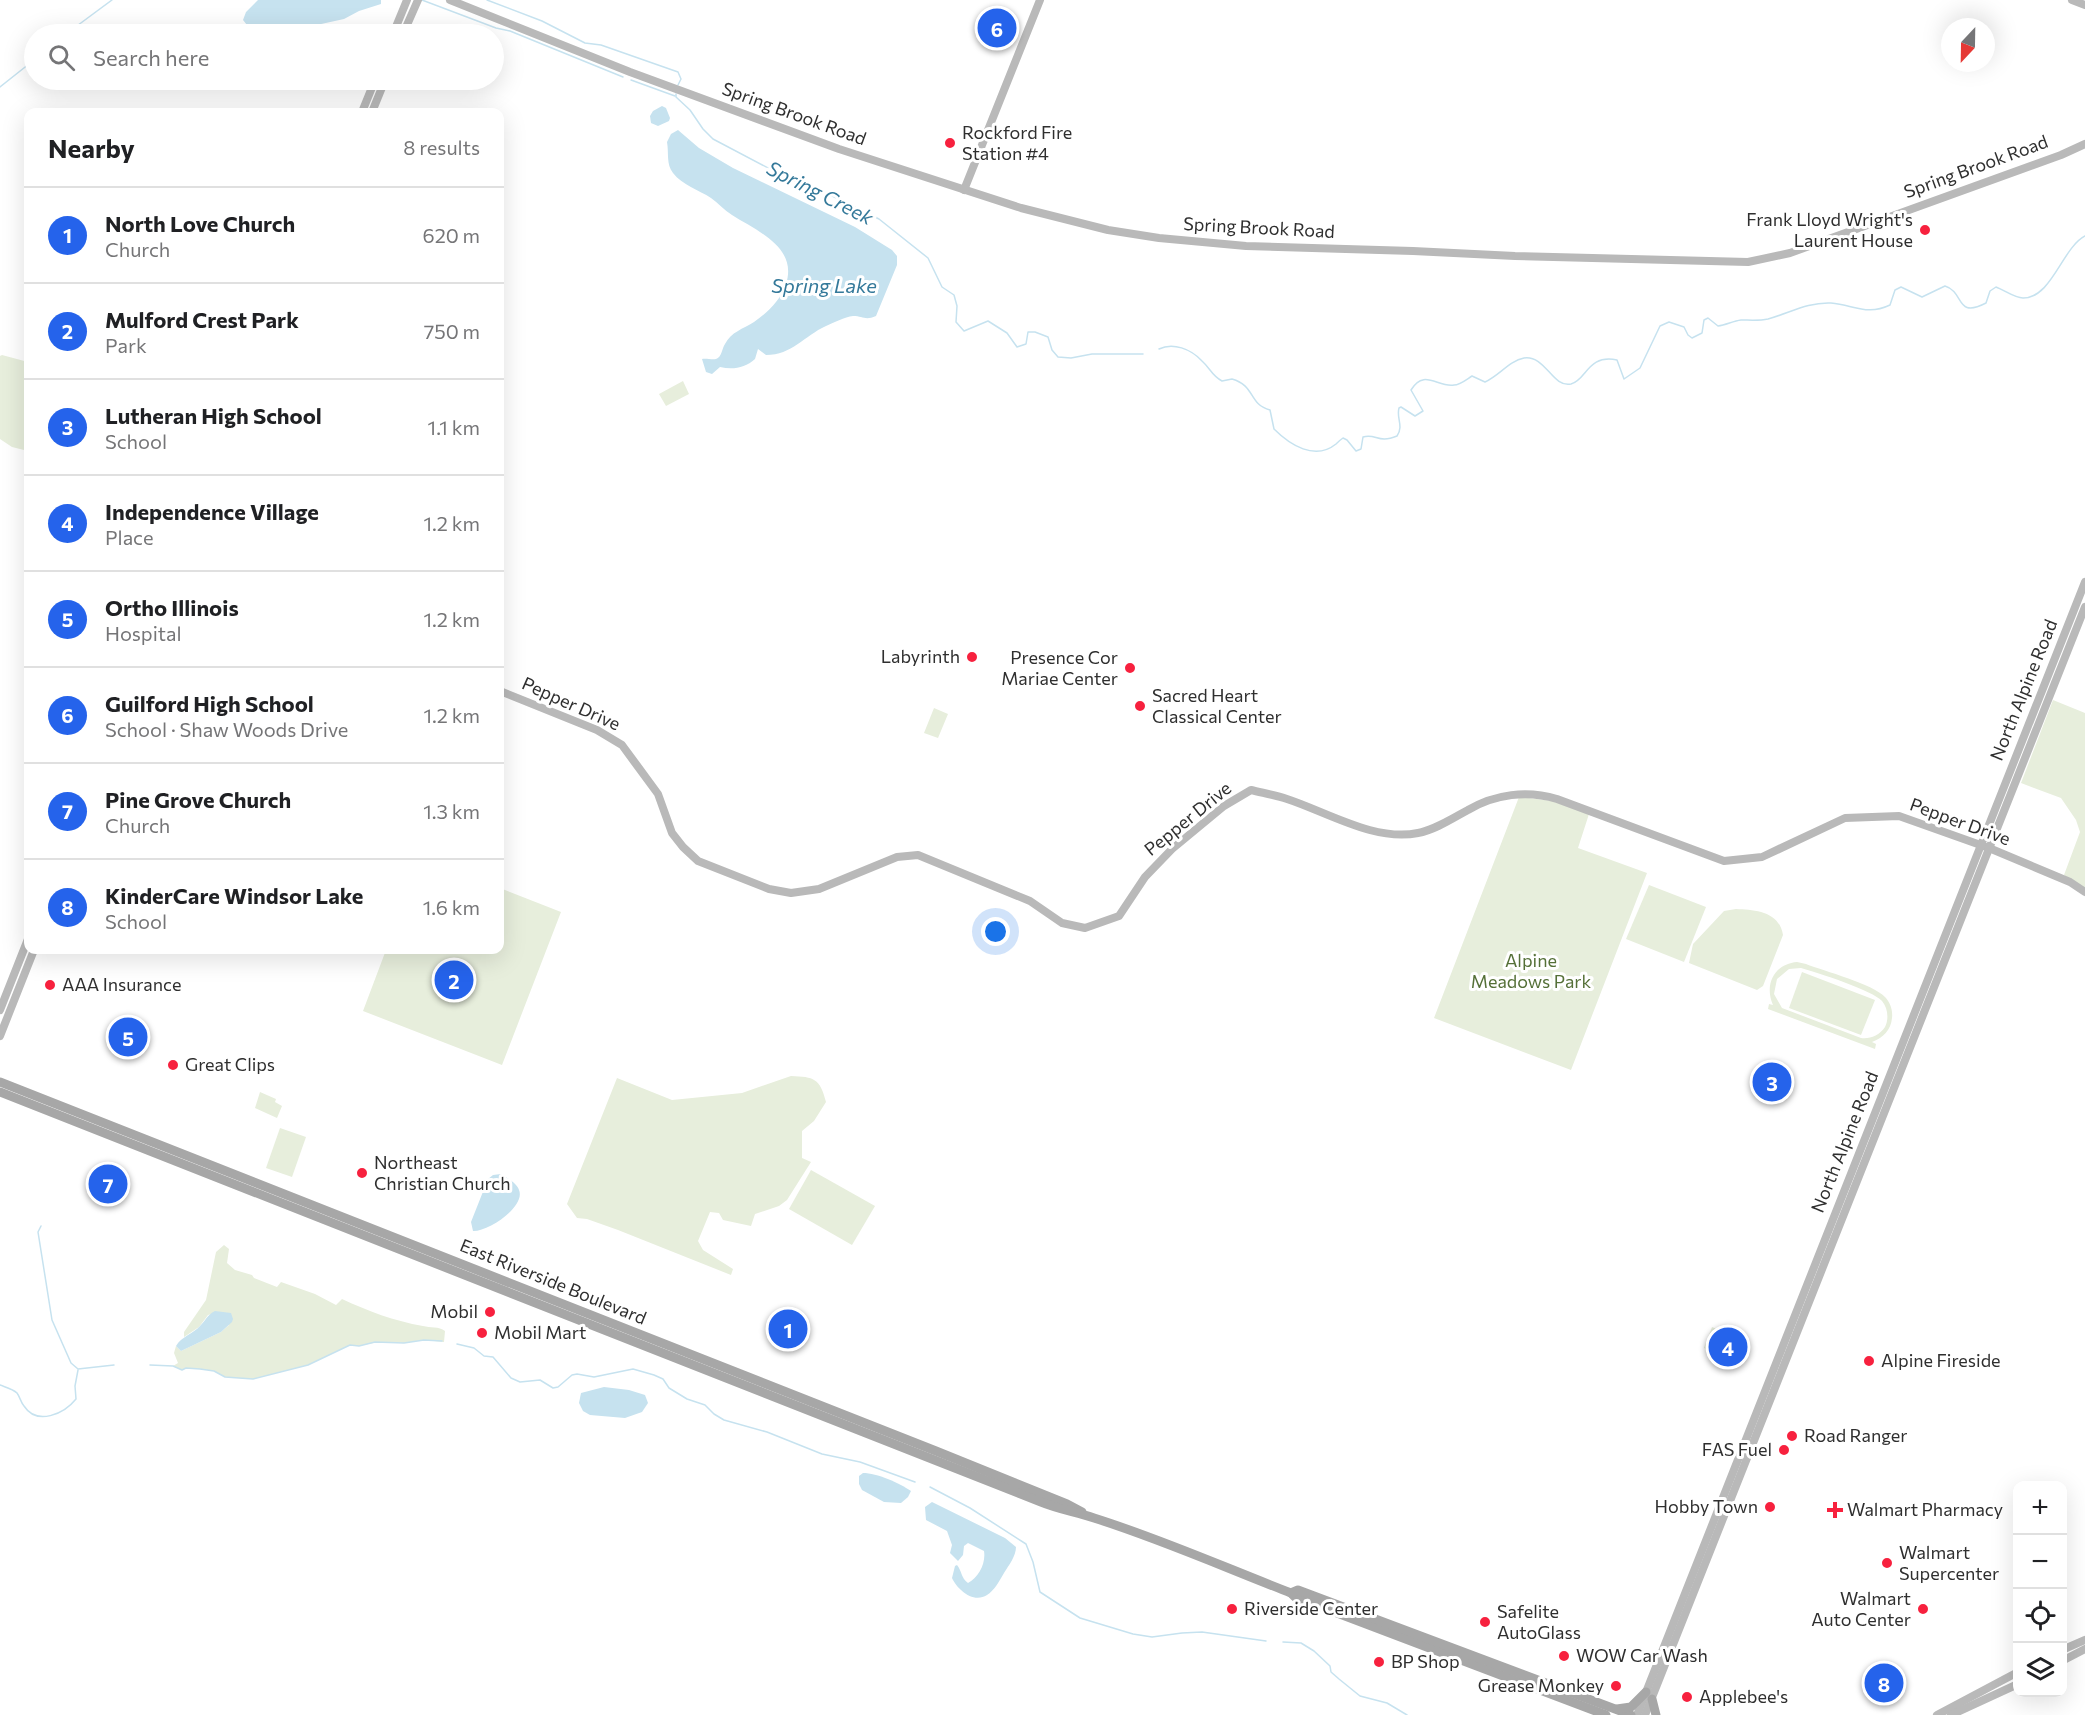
<!DOCTYPE html>
<html lang="en">
<head>
<meta charset="utf-8">
<style>
  :root { --surface:#fff; --page:#f6f6f6; --text:#202124; --muted:#757577; --line:#e0e0e0; --accent:#2563eb }
  body { margin:0; font-family:Commissioner,sans-serif; background:var(--page); color:var(--text) }
  .controls { position:absolute; right:18px; bottom:18px; display:grid; overflow:hidden; border-radius:12px; box-shadow:0 6px 24px #0002 }
  .controls button { width:54px; height:54px; display:grid; place-items:center; padding:0; border:0; border-bottom:2px solid var(--line); background:var(--surface); color:var(--text); font:30px sans-serif }
  .compass { position:absolute; left:1941px; top:18px; width:54px; height:54px; border-radius:50%; background:var(--surface); box-shadow:0 6px 24px #0002; rotate:202deg }
  .you { position:absolute; left:996px; top:932px; width:21px; height:21px; margin:-15px; border:4px solid #fff; border-radius:50%; background:#1a73e8; box-shadow:0 0 0 9px #1a73e833 }
  .badge { display:grid; place-items:center; width:39px; height:39px; border-radius:50%; background:var(--accent); color:#fff; font-size:20px; font-weight:700 }
  .pin { position:absolute; translate:-50% -50%; border:3px solid #fff; box-shadow:0 2px 6px #0006 }
  .list { margin:0; padding:0; list-style:none }
  h2 { display:flex; justify-content:space-between; align-items:center; height:78px; margin:0; padding:0 24px; font-size:26px }
  h2 small { font-size:20px; font-weight:400; color:var(--muted) }
  .list li { display:grid; grid-template-columns:39px 1fr auto; gap:18px; align-items:center; box-sizing:border-box; height:96px; padding:0 24px; border-top:2px solid var(--line) }
  .list b { display:block; font-size:22px; white-space:nowrap }
  .list p { margin:0; font-size:20px; white-space:nowrap; color:var(--muted) }
  .list em { font-size:20px; font-style:normal; color:var(--muted) }
  .icon { flex:none; width:33px; height:33px; fill:none; stroke:currentColor; stroke-width:2; stroke-linecap:round; stroke-linejoin:round }
  .map { position:relative; flex:none; width:2085px; height:1715px; overflow:hidden }
  .search { position:absolute; background:var(--surface); box-shadow:0 6px 24px #0002; left:24px; top:24px; width:480px; height:66px; display:flex; align-items:center; gap:15px; box-sizing:border-box; padding:0 21px; border-radius:33px; color:var(--muted); font-size:22px }
  .panel { position:absolute; background:var(--surface); box-shadow:0 6px 24px #0002; left:24px; top:108px; width:480px; height:846px; border-radius:12px }
  .map>svg:first-child { display:block }
</style>
</head>
<body>
<div class="map">
<svg width="2085" height="1715" viewBox="0 0 2085 1715">
  <rect width="100%" height="100%" fill="#fff"/>
  <g fill="#e7eedc" fill-rule="evenodd">
    <path d="M2,355L28,362V451L12,447L0,439V356Z"/>
    <path d="M683,381L689,394L666,406L659,394Z"/>
    <path d="M2053,700L2085,713V890L2064,875L2080,832L2076,820L2061,798L2021,783Z"/>
    <path d="M934,708L948,714L938,738L924,733Z"/>
    <path d="M1519,797L1553,801L1589,814L1578,848L1647,873L1571,1070L1434,1018Z"/>
    <path d="M1649,885L1706,907L1684,962L1626,939Z"/>
    <path d="M500,888L561,912L502,1065L363,1011L386,950H500Z"/>
    <path d="M1736,909C1755,910 1779,911 1783,935L1763,986L1757,990L1689,963L1693,944L1724,911Z"/>
    <path d="M1797,962L1806,964C1824,971 1873,984 1885,997C1890,1002 1893,1010 1892,1018C1891,1030 1883,1038 1872,1042L1876,1044L1875,1049L1768,1009L1769,1004L1773,1005C1764,985 1774,964 1797,962ZM1801,968C1816,972 1874,991 1882,1001C1888,1008 1889,1019 1885,1027C1879,1036 1870,1039 1861,1038L1782,1008L1774,994L1777,979L1789,969Z"/>
    <path d="M1802,972L1875,1000L1861,1035L1789,1008Z"/>
    <path d="M791,1076C814,1077 820,1078 826,1102L814,1121L802,1131V1158L811,1162L787,1200L779,1206L755,1214L751,1226L723,1220L719,1213L710,1212L698,1241L703,1250L733,1269L731,1275L618,1230L587,1219L577,1218L567,1204L617,1078L672,1100L742,1093Z"/>
    <path d="M260,1092L276,1099L275,1102L282,1106L277,1118L255,1108Z"/>
    <path d="M280,1128L306,1137L292,1177L266,1168Z"/>
    <path d="M811,1170L875,1206L852,1245L789,1209Z"/>
    <path d="M224,1245L229,1249L227,1263L235,1270L252,1275L254,1278L277,1287L281,1282L315,1294L336,1305L342,1299C368,1311 394,1321 423,1326C430,1328 439,1326 445,1331L444,1342L424,1340L404,1343L378,1342L359,1346L350,1345L308,1365L253,1379L225,1377L214,1371L200,1369L186,1368L182,1370L173,1366L178,1363L174,1353L176,1346L181,1351L221,1332L229,1325L219,1312L208,1315L199,1327L184,1337V1332L206,1300L216,1252Z"/>
    <path d="M1712,1327L1748,1342L1739,1362L1704,1348Z"/>
  </g>
  <g fill="#c6e2ef">
    <path d="M258,0H381V4L359,11L344,19L312,26L247,25L243,20L246,12Z"/>
    <path d="M662,106L666,108L670,118L669,121L658,126L651,123L650,116L653,111Z"/>
    <path d="M678,130L699,148L733,168L855,227L892,250L897,256V265L876,316C865,321 863,316 853,316C845,317 833,323 826,326C804,336 792,355 766,355L758,349L755,359C745,368 733,370 720,367L712,374L706,372L702,359C706,358 712,360 716,359C722,357 722,348 725,344C731,332 743,329 754,322C767,313 781,300 786,284C798,247 757,231 732,215C724,210 718,203 711,198C699,190 682,185 673,173C666,164 669,153 667,142L671,134Z"/>
    <path d="M501,1174C507,1178 517,1183 519,1190C526,1207 487,1232 473,1231L471,1222L488,1179L493,1175Z"/>
    <path d="M215,1311L231,1313L233,1319L232,1322L221,1332L181,1351L176,1346C182,1336 193,1334 200,1326C206,1320 207,1315 215,1311Z"/>
    <path d="M604,1387L629,1390L645,1395L648,1403L642,1412L625,1418L590,1415L583,1411L579,1403L581,1393Z"/>
    <path d="M863,1473C877,1473 899,1483 911,1491L908,1497L901,1503L884,1502L862,1490L859,1484V1476Z"/>
    <path d="M932,1502L1005,1538L1016,1547C1016,1556 1009,1565 1004,1573C1000,1580 994,1591 987,1595C973,1604 957,1589 952,1578L955,1566L957,1565C962,1571 961,1578 968,1583C979,1577 986,1563 984,1551L968,1543L964,1546L963,1555L958,1561L950,1553L952,1545L947,1531L926,1520L925,1507Z"/>
  </g>
  <g fill="none" stroke-linecap="round" stroke-linejoin="round">
    <g stroke="#c6e2ef" stroke-width="1.5">
      <path d="M422,0L496,28L510,31L623,77"/>
      <path d="M487,0L542,21L585,43L601,45L678,72L681,79L678,85"/>
      <path d="M66,34L112,0"/>
      <path d="M631,80L675,96"/>
      <path d="M0,87L34,60"/>
      <path d="M676,94V97L690,110L703,129L713,139L791,180L820,190L879,219L928,258L942,287L954,295L957,306L956,322L964,331L988,321L1007,333L1017,347L1026,344L1028,332H1035L1048,337L1052,350L1058,357L1071,358L1092,354H1143"/>
      <path d="M1159,349C1173,342 1191,349 1202,361C1210,368 1212,376 1222,381L1232,379C1256,386 1248,404 1270,410L1274,429C1290,445 1315,461 1336,444C1338,442 1340,440 1343,438L1347,440L1356,451L1361,449L1363,437C1376,433 1378,444 1397,436C1404,426 1396,418 1399,408L1401,407L1415,416L1423,411L1411,390C1424,368 1438,388 1454,385C1460,385 1467,379 1472,376L1485,382C1500,375 1509,361 1524,358C1546,355 1552,388 1571,384C1587,380 1587,354 1617,360L1624,379L1640,368L1660,326L1669,322L1684,327L1688,335L1692,338L1702,333L1704,320L1708,318L1718,326C1726,325 1733,321 1741,320C1749,320 1759,321 1768,319C1790,313 1807,302 1831,303C1854,305 1867,316 1890,305L1895,290L1901,287L1922,297L1945,286C1965,292 1955,319 1986,303L1990,291L1996,287C2004,290 2015,298 2023,298C2052,298 2062,248 2085,236"/>
      <path d="M41,1226L38,1232L52,1320L71,1363L78,1369L114,1365"/>
      <path d="M457,1344L474,1348L484,1356L493,1357L511,1378L520,1382L540,1380L553,1388L558,1387L572,1375L577,1374L594,1377L633,1369L654,1375L663,1379L669,1388L687,1399L705,1405L714,1414L724,1420L767,1432L822,1454L860,1462L915,1482"/>
      <path d="M150,1365L173,1366L182,1370L186,1368L200,1369L214,1371L225,1377L253,1379L308,1365L350,1345L359,1346L375,1342L404,1343L424,1340L442,1341"/>
      <path d="M0,1385C5,1387 13,1389 17,1393C20,1397 21,1403 24,1406C37,1426 64,1414 76,1399L75,1386L78,1370"/>
      <path d="M930,1487L970,1508L1026,1544L1033,1562L1040,1592L1080,1618L1133,1634L1152,1637L1182,1633L1202,1632L1266,1641"/>
      <path d="M1283,1642L1301,1643L1314,1651L1330,1666L1331,1672L1339,1679L1360,1696L1387,1703L1407,1715"/>
    </g>
    <g stroke="#b9b9b9" stroke-width="8">
      <path d="M450,0L630,72L839,149L1021,208L1108,230L1159,238L1246,246L1413,251L1515,256L1748,262L1790,253L2061,155L2085,144"/>
      <path d="M2072,0L2085,5"/>
      <path d="M393,34L407,0"/>
      <path d="M403,34L418,0"/>
      <path d="M362,112L375,80"/>
      <path d="M372,112L385,80"/>
      <path d="M964,190L1040,0"/>
      <path d="M500,691L597,730L622,745L658,794L672,833L683,847L698,861L769,889L791,893L819,889L897,857L918,855L1030,901L1062,923L1085,928L1119,916L1145,877L1172,849L1224,806L1251,790C1263,793 1275,795 1287,799C1327,812 1375,842 1418,833C1435,830 1453,818 1468,810C1495,794 1527,790 1557,799L1724,861L1762,857L1845,818L1899,816L1989,848L2070,882L2085,892"/>
      <path d="M0,1010L28,939"/>
      <path d="M0,1036L34,950"/>
      <path d="M2062,1650L2085,1640"/>
      <path d="M2062,1661L2085,1649"/>
      <path d="M1637,1715L2085,582"/>
      <path d="M1645,1715L2085,607"/>
      <path d="M1937,1715L2018,1672"/>
      <path d="M1951,1715L2018,1684"/>
    </g>
    <g stroke="#a7a7a7" stroke-width="9">
      <path d="M0,1082L936,1451L1067,1504L1082,1512"/>
      <path d="M0,1092L1041,1502C1058,1509 1076,1512 1094,1518C1161,1539 1226,1568 1291,1593L1295,1597L1606,1715"/>
      <path d="M1291,1593L1298,1590L1631,1715"/>
      <path d="M1652,1699L1656,1715"/>
      <path d="M1617,1709L1631,1707L1646,1692"/>
    </g>
  </g>
  <g fill="#f7213e" stroke="#fff" stroke-width="2">
    <circle cx="950" cy="143" r="6"/>
    <circle cx="1925" cy="230" r="6"/>
    <circle cx="972" cy="657" r="6"/>
    <circle cx="1130" cy="668" r="6"/>
    <circle cx="1140" cy="706" r="6"/>
    <circle cx="50" cy="985" r="6"/>
    <circle cx="173" cy="1065" r="6"/>
    <circle cx="362" cy="1173" r="6"/>
    <circle cx="490" cy="1312" r="6"/>
    <circle cx="482" cy="1333" r="6"/>
    <circle cx="1869" cy="1361" r="6"/>
    <circle cx="1792" cy="1436" r="6"/>
    <circle cx="1784" cy="1450" r="6"/>
    <circle cx="1770" cy="1507" r="6"/>
    <path d="M1832 1501h6v6h6v6h-6v6h-6v-6h-6v-6h6z"/>
    <circle cx="1887" cy="1563" r="6"/>
    <circle cx="1232" cy="1609" r="6"/>
    <circle cx="1923" cy="1609" r="6"/>
    <circle cx="1485" cy="1622" r="6"/>
    <circle cx="1564" cy="1656" r="6"/>
    <circle cx="1379" cy="1662" r="6"/>
    <circle cx="1616" cy="1686" r="6"/>
    <circle cx="1687" cy="1697" r="6"/>
  </g>
  <g text-anchor="middle" stroke-width="6" stroke-linejoin="round" paint-order="stroke">
    <g font-size="18" fill="#2f2f2f" stroke="#fff">
      <text transform="translate(794 114) rotate(20)" y="6">Spring Brook Road</text>
      <text transform="translate(1976 167) rotate(-20)" y="6">Spring Brook Road</text>
      <text transform="translate(1259 228) rotate(3)" y="6">Spring Brook Road</text>
      <text transform="translate(2024 690) rotate(-68)" y="6">North Alpine Road</text>
      <text transform="translate(571 704) rotate(24)" y="6">Pepper Drive</text>
      <text transform="translate(1188 819) rotate(-39)" y="6">Pepper Drive</text>
      <text transform="translate(1960 822) rotate(20)" y="6">Pepper Drive</text>
      <text transform="translate(1845 1142) rotate(-68)" y="6">North Alpine Road</text>
      <text transform="translate(553 1282) rotate(22)" y="6">East Riverside Boulevard</text>
    </g>
    <g font-size="18" fill="#2f2f2f" stroke="#fff" text-anchor="start">
      <text x="962" y="139">Rockford Fire<tspan x="962" dy="21">Station #4</tspan></text>
      <text x="1913" y="226" text-anchor="end">Frank Lloyd Wright's<tspan x="1913" dy="21">Laurent House</tspan></text>
      <text x="960" y="663" text-anchor="end">Labyrinth</text>
      <text x="1118" y="664" text-anchor="end">Presence Cor<tspan x="1118" dy="21">Mariae Center</tspan></text>
      <text x="1152" y="702">Sacred Heart<tspan x="1152" dy="21">Classical Center</tspan></text>
      <text x="62" y="991">AAA Insurance</text>
      <text x="185" y="1071">Great Clips</text>
      <text x="374" y="1169">Northeast<tspan x="374" dy="21">Christian Church</tspan></text>
      <text x="478" y="1318" text-anchor="end">Mobil</text>
      <text x="494" y="1339">Mobil Mart</text>
      <text x="1881" y="1367">Alpine Fireside</text>
      <text x="1804" y="1442">Road Ranger</text>
      <text x="1772" y="1456" text-anchor="end">FAS Fuel</text>
      <text x="1758" y="1513" text-anchor="end">Hobby Town</text>
      <text x="1847" y="1516">Walmart Pharmacy</text>
      <text x="1899" y="1559">Walmart<tspan x="1899" dy="21">Supercenter</tspan></text>
      <text x="1911" y="1605" text-anchor="end">Walmart<tspan x="1911" dy="21">Auto Center</tspan></text>
      <text x="1244" y="1615">Riverside Center</text>
      <text x="1497" y="1618">Safelite<tspan x="1497" dy="21">AutoGlass</tspan></text>
      <text x="1576" y="1662">WOW Car Wash</text>
      <text x="1391" y="1668">BP Shop</text>
      <text x="1604" y="1692" text-anchor="end">Grease Monkey</text>
      <text x="1699" y="1703">Applebee's</text>
    </g>
    <g font-size="18" fill="#557038" stroke="#fff">
      <text x="1531" y="967">Alpine<tspan x="1531" dy="21">Meadows Park</tspan></text>
    </g>
    <g font-size="20" font-style="italic" fill="#34799a" stroke="#fff">
      <text transform="translate(820 193) rotate(27)" y="7">Spring Creek</text>
      <text x="824" y="293">Spring Lake</text>
    </g>
  </g>
</svg>
<div class="controls">
<button>+</button>
<button>−</button>
<button><svg class="icon" aria-label="locate" viewBox="0 0 24 24"><circle cx="12" cy="12" r="6"/><path d="M12 2v4M12 18v4M2 12h4M18 12h4"/></svg></button>
<button><svg class="icon" aria-label="layers" viewBox="0 0 24 24"><path d="M12 4l9 5-9 5-9-5zM3 14l9 5 9-5"/></svg></button>
</div>
<svg class="compass" viewBox="-18 -18 36 36"><path d="M0-13l5 13h-10z" fill="#e53935"/><path d="M0 13l5-13h-10z" fill="#757577"/></svg>
<div class="you"></div>
<div class="pin badge" style="left:788px;top:1329px">1</div>
<div class="pin badge" style="left:454px;top:980px">2</div>
<div class="pin badge" style="left:1772px;top:1082px">3</div>
<div class="pin badge" style="left:1728px;top:1347px">4</div>
<div class="pin badge" style="left:128px;top:1037px">5</div>
<div class="pin badge" style="left:997px;top:28px">6</div>
<div class="pin badge" style="left:108px;top:1184px">7</div>
<div class="pin badge" style="left:1884px;top:1683px">8</div>
<div class="search"><svg class="icon" aria-label="search" viewBox="0 0 24 24"><circle cx="10" cy="10" r="6"/><path d="M15 15l6 6"/></svg>Search here</div>
<section class="panel">
<h2>Nearby<small>8 results</small></h2>
<ul class="list">
<li><span class="badge">1</span><div><b>North Love Church</b><p>Church</p></div><em>620 m</em></li>
<li><span class="badge">2</span><div><b>Mulford Crest Park</b><p>Park</p></div><em>750 m</em></li>
<li><span class="badge">3</span><div><b>Lutheran High School</b><p>School</p></div><em>1.1 km</em></li>
<li><span class="badge">4</span><div><b>Independence Village</b><p>Place</p></div><em>1.2 km</em></li>
<li><span class="badge">5</span><div><b>Ortho Illinois</b><p>Hospital</p></div><em>1.2 km</em></li>
<li><span class="badge">6</span><div><b>Guilford High School</b><p>School · Shaw Woods Drive</p></div><em>1.2 km</em></li>
<li><span class="badge">7</span><div><b>Pine Grove Church</b><p>Church</p></div><em>1.3 km</em></li>
<li><span class="badge">8</span><div><b>KinderCare Windsor Lake</b><p>School</p></div><em>1.6 km</em></li>
</ul>
</section>
</div>
</body>
</html>
